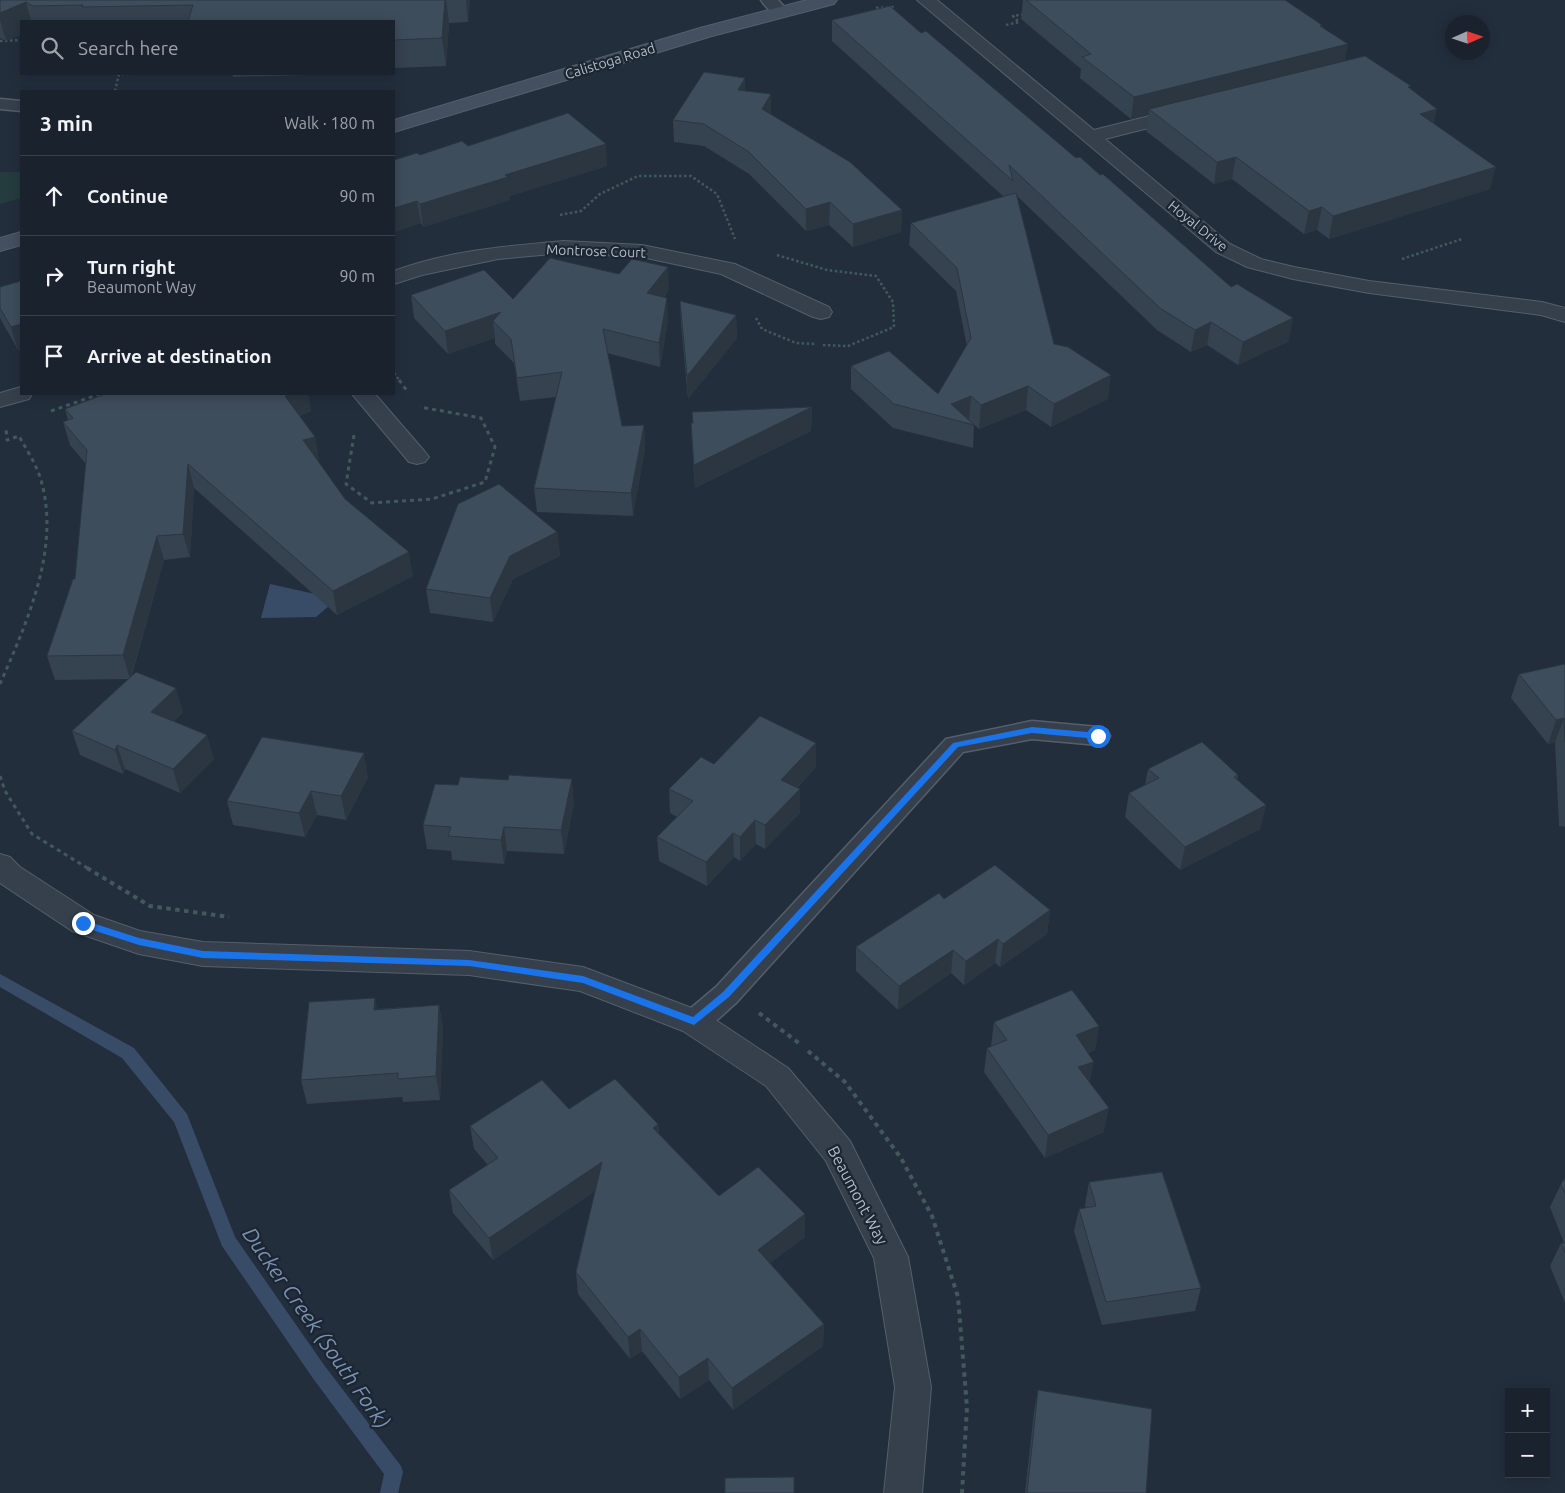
<!DOCTYPE html>
<html lang="en">
<head>
<meta charset="utf-8">
<style>
  :root { --surface:#1a222e; --page:#272f3a; --text:#f1f3f6; --muted:#9fa4aa; --line:#383f4a }
  body { margin:0; font-family:Ubuntu,sans-serif; background:var(--page); color:var(--text) }
  .controls { position:absolute; right:15px; bottom:15px; display:grid; overflow:hidden; border-radius:0px; box-shadow:0 2px 12px #0003 }
  .controls button { width:45px; height:45px; display:grid; place-items:center; padding:0; border:0; border-bottom:1px solid var(--line); background:var(--surface); color:var(--text); font:25px sans-serif }
  .compass { position:absolute; left:1445px; top:15px; width:45px; height:45px; border-radius:50%; background:var(--surface); box-shadow:0 2px 12px #0003; rotate:87deg }
  .stop { position:absolute; width:15px; height:15px; margin:-11px; border:4px solid #1a73e8; border-radius:50%; background:#fff }
  .stop.end { background:#1a73e8; border-color:#fff; box-shadow:0 1px 5px #0008 }
  .list { margin:0; padding:0; list-style:none }
  h2 { display:flex; justify-content:space-between; align-items:center; height:65px; margin:0; padding:0 20px; font-size:21px }
  h2 small { font-size:16px; font-weight:400; color:var(--muted) }
  .list li { display:grid; grid-template-columns:32px 1fr auto; gap:15px; align-items:center; box-sizing:border-box; height:80px; padding:0 20px; border-top:1px solid var(--line) }
  .list b { display:block; font-size:19px; white-space:nowrap }
  .list p { margin:0; font-size:16px; white-space:nowrap; color:var(--muted) }
  .list em { font-size:16px; font-style:normal; color:var(--muted) }
  .icon { flex:none; width:28px; height:28px; fill:none; stroke:currentColor; stroke-width:2; stroke-linecap:round; stroke-linejoin:round }
  .map { position:relative; flex:none; width:1565px; height:1493px; overflow:hidden }
  .search { position:absolute; background:var(--surface); box-shadow:0 2px 12px #0003; left:20px; top:20px; width:375px; height:55px; display:flex; align-items:center; gap:12px; box-sizing:border-box; padding:0 18px; border-radius:0px; color:var(--muted); font-size:19px }
  .panel { position:absolute; background:var(--surface); box-shadow:0 2px 12px #0003; left:20px; top:90px; width:375px; height:305px; border-radius:0px }
  .map>svg:first-child { display:block }
</style>
</head>
<body>
<div class="map">
<svg width="1565" height="1493" viewBox="0 0 1565 1493">
  <rect width="100%" height="100%" fill="#232e3d"/>
  <path fill="#253c3e" d="M0,172H21V198L0,204Z"/>
  <path fill="#384c67" d="M270,584L337,599L316,617L261,618Z"/>
  <g fill="none" stroke-linecap="round" stroke-linejoin="round">
    <path fill="#384c67" fill-rule="evenodd" d="M0,974L134,1048L187,1114L235,1237L324,1365L401,1466L403,1472L398,1493H380L384,1474L312,1377L222,1246L174,1122L122,1058L0,987Z"/>
    <defs>
      <g id="lane">
        <path d="M761,0H778L788,11L786,14C774,17 767,9 761,0Z"/>
        <path d="M0,99L21,101V111L0,109Z"/>
        <path d="M1032,721L1098,727L1107,730L1110,736L1107,742L1098,745L1032,739L963,752L736,1003C720,1016 705,1037 684,1030L680,1022L684,1014L716,987L946,739Z"/>
      </g>
      <g id="street">
        <path d="M917,0H937L1094,130L1185,107L1192,109L1195,113L1192,117L1105,139L1230,244L1261,259L1294,267L1369,281L1542,302L1565,308V322L1541,315L1369,293L1293,279L1247,267L1216,252Z"/>
        <path d="M563,241L642,245L735,264L829,307L832,312L829,317L821,319L813,317L721,274L642,257L563,253L498,259L422,275L394,284V271C447,251 506,246 563,241Z"/>
        <path d="M21,387V394H32L29,399L0,407V393Z"/>
        <path d="M352,394H375L425,452L429,457L425,462L417,464L409,462Z"/>
        <path d="M0,854L10,857L20,867L94,915L140,931L203,942L469,951L583,967L705,1013L788,1068L850,1141L908,1257L931,1387L922,1493H884L895,1387L874,1258L826,1161L766,1086L683,1031L580,991L469,975L203,966L139,954L72,931L0,883Z"/>
      </g>
      <g id="secondary">
        <path d="M807,0H837L834,4L712,36L394,132V120L700,28Z"/>
        <path d="M21,232V245L0,251V238Z"/>
      </g>
    </defs>
    <use href="#lane" stroke="#555e6b" stroke-width="3"/>
    <use href="#street" stroke="#555e6b" stroke-width="2"/>
    <use href="#secondary" stroke="#555e6b" stroke-width="2"/>
    <g stroke="#42595b" stroke-width="2.5" stroke-dasharray="2.5 2.5" stroke-linecap="butt">
      <path d="M879,12L876,8L895,7"/>
      <path d="M1006,25L1019,22L1013,16L1025,14"/>
      <path d="M0,41L21,40"/>
      <path d="M115,91L119,74H131"/>
      <path d="M560,215L581,211L600,194L638,176H691L717,194L735,239"/>
      <path d="M777,255L827,270L876,276L893,302L894,327L848,346L822,345"/>
      <path d="M1402,259L1462,239"/>
      <path d="M756,318L762,329L796,343L815,344"/>
      <path d="M394,373L400,381"/>
    </g>
    <g stroke="#42595b" stroke-width="3" stroke-dasharray="4 4" stroke-linecap="butt">
      <path d="M399,380L407,391"/>
      <path d="M51,411L100,394"/>
      <path d="M354,435L346,484L372,503L432,499L485,482L495,447L481,418L420,407"/>
      <path d="M0,684C27,622 62,546 40,477C35,462 26,449 19,436L7,440L6,429"/>
      <path d="M0,776L5,791L32,834L89,869"/>
    </g>
    <g stroke="#42595b" stroke-width="4" stroke-dasharray="4.5 4.5" stroke-linecap="butt">
      <path d="M87,868L150,906L229,917"/>
      <path d="M759,1013L800,1044"/>
      <path d="M808,1051L845,1082L901,1158L932,1216L958,1297L967,1407L962,1493"/>
    </g>
    <use href="#lane" fill="#36404d" fill-rule="evenodd"/>
    <use href="#street" fill="#36404d" fill-rule="evenodd"/>
    <use href="#secondary" fill="#444f60" fill-rule="evenodd"/>
  </g>
  <g fill="#35424f">
    <path d="M0,0H470L468,22L449,23L446,66L394,68V21H21V35L6,41L0,38Z"/>
    <path d="M1023,0H1285L1322,25V27L1345,61L1411,89L1434,123L1490,189L1329,239L1317,230L1304,234L1232,179L1214,184L1146,131L1149,114L1131,119L1080,78L1081,69L1021,19Z"/>
    <path d="M832,20L1289,341L1238,365L1207,345L1191,352L1157,330L1017,196L1054,344L1108,399L1051,427L1026,410L979,429L969,420L974,425L973,448L893,428L851,389V366L938,394L967,346L956,291L909,245L911,223L1004,197L832,41Z"/>
    <path d="M232,74H342L233,77Z"/>
    <path d="M745,91L771,94V115L902,210L901,232L853,247L829,225L806,231L749,174L704,146L674,142L673,120Z"/>
    <path d="M468,146L607,166L510,196V200L423,227L421,223L394,232V160Z"/>
    <path d="M21,281V349L18,350L0,318V287Z"/>
    <path d="M669,290L664,297L668,321L660,367L607,353L622,426L644,425L645,448L633,516L537,512L534,488L556,397L520,401L514,363L495,344V338L448,354L414,318L411,295L513,299Z"/>
    <path d="M680,301L736,315L737,338L688,399L681,324Z"/>
    <path d="M105,394H308L311,411L300,416L315,437L319,460L318,461L345,499L413,576L337,615L194,488L190,557L164,560L131,678L183,712L174,721L214,759L180,793L125,769L123,774L80,755L72,731L129,679L55,680L47,656L75,579L86,464L70,445L63,422L68,420L65,409Z"/>
    <path d="M812,407L811,431L695,488L692,446L691,423H693L692,412Z"/>
    <path d="M557,532L560,556L513,579L493,622L430,613L426,589Z"/>
    <path d="M1565,664V827L1559,826L1555,742L1548,744L1511,698L1519,674Z"/>
    <path d="M714,764L816,767L797,788L800,789V813L765,849L756,844L740,861L734,857L707,886L659,861L657,837L677,817L670,813L669,789Z"/>
    <path d="M1148,769L1238,775L1237,780L1266,805L1260,829L1180,870L1125,817L1129,793L1145,785Z"/>
    <path d="M368,777L346,820L317,815L305,837L233,825L227,801Z"/>
    <path d="M574,803L564,854L507,851L504,864L452,860L451,851L427,849L423,825Z"/>
    <path d="M944,899L1050,910L1047,934L1000,967L995,963L964,985L951,973L898,1010L856,971V947Z"/>
    <path d="M439,1005L443,1029L440,1100L403,1102L402,1097L307,1104L301,1080L377,1009Z"/>
    <path d="M994,1022L1099,1026L1095,1050L1088,1053L1090,1083L1104,1132L1045,1158L984,1072L987,1048L992,1046L991,1045Z"/>
    <path d="M569,1109L658,1124L659,1134L719,1196L805,1237L770,1263L824,1324L823,1346L733,1410L709,1380L680,1399L642,1351L630,1359L578,1294L576,1272L595,1191L493,1260L453,1213L449,1190L488,1165L474,1149L470,1126Z"/>
    <path d="M1565,1178V1303L1550,1266L1561,1243H1564L1550,1207L1561,1184Z"/>
    <path d="M1089,1182L1201,1288L1195,1311L1102,1325L1074,1231L1079,1209L1086,1208L1085,1205Z"/>
    <path d="M1038,1390L1146,1493H1025L1034,1412Z"/>
  </g>
  <g fill="#2b3640">
    <path d="M445,0H446L449,23L446,66L442,38Z"/>
    <path d="M466,0H470L468,22Z"/>
    <path d="M26,2L31,21H21V35L6,41L0,20V13Z"/>
    <path d="M1348,44L1344,66L1149,109V114L1131,119L1134,97Z"/>
    <path d="M745,78V99L738,90Z"/>
    <path d="M771,94V116L762,109Z"/>
    <path d="M1437,109L1432,131L1420,114Z"/>
    <path d="M606,144L607,166L510,196V200L423,227L420,204L505,175Z"/>
    <path d="M1236,157L1232,179L1214,184L1217,162Z"/>
    <path d="M1496,167L1490,189L1329,239L1333,216Z"/>
    <path d="M417,201L421,223L394,232V208Z"/>
    <path d="M830,202L829,225L806,231V209Z"/>
    <path d="M1322,207L1317,230L1304,234L1309,211Z"/>
    <path d="M902,210L901,232L853,247V224Z"/>
    <path d="M668,267L669,290L648,316L647,293Z"/>
    <path d="M667,298L668,321L660,367L659,343Z"/>
    <path d="M501,312L493,321L495,338L448,354L445,331Z"/>
    <path d="M736,315L737,338L688,399L687,376Z"/>
    <path d="M1293,318L1289,341L1238,365L1243,342Z"/>
    <path d="M1211,322L1207,345L1191,352L1195,330Z"/>
    <path d="M21,324V349L18,350L11,327Z"/>
    <path d="M1111,375L1108,399L1051,427L1054,404Z"/>
    <path d="M1028,386L1026,410L979,429L981,405Z"/>
    <path d="M292,394H308L311,411L290,420L285,396Z"/>
    <path d="M971,396L969,420L951,404Z"/>
    <path d="M812,407L811,431L695,488L694,465Z"/>
    <path d="M644,425L645,448L633,516L631,493Z"/>
    <path d="M315,437L319,460L308,464L303,440Z"/>
    <path d="M188,464L194,488L190,557L183,534Z"/>
    <path d="M557,532L560,556L513,579L493,622L490,598L510,556Z"/>
    <path d="M157,536L164,560L130,679L123,655Z"/>
    <path d="M409,552L413,576L337,615L333,591Z"/>
    <path d="M176,688L183,712L158,736L151,712Z"/>
    <path d="M1564,718L1555,742L1548,744L1556,720Z"/>
    <path d="M207,735L214,759L180,793L173,769Z"/>
    <path d="M816,743V767L781,804V780Z"/>
    <path d="M117,745L125,769L123,774L115,750Z"/>
    <path d="M364,753L368,777L346,820L341,796Z"/>
    <path d="M572,779L574,803L564,854L561,830Z"/>
    <path d="M800,789V813L765,849V825Z"/>
    <path d="M311,791L317,815L305,837L299,813Z"/>
    <path d="M1266,805L1260,829L1180,870L1185,847Z"/>
    <path d="M755,820L756,844L740,861V837Z"/>
    <path d="M504,827L507,851L504,864L501,840Z"/>
    <path d="M733,833L734,857L707,886L706,862Z"/>
    <path d="M1050,910L1047,934L1000,967L1003,944Z"/>
    <path d="M998,939L995,963L964,985L966,961Z"/>
    <path d="M953,950L951,973L898,1010L899,986Z"/>
    <path d="M375,998L380,1022L374,1010Z"/>
    <path d="M439,1005L443,1029L440,1100L436,1076Z"/>
    <path d="M1099,1026L1095,1050L1072,1058L1076,1035Z"/>
    <path d="M1094,1062L1089,1086L1078,1067Z"/>
    <path d="M1109,1108L1104,1132L1045,1158L1048,1135Z"/>
    <path d="M658,1124L660,1148L653,1128Z"/>
    <path d="M602,1162L605,1185L493,1260L489,1238Z"/>
    <path d="M805,1214V1237L758,1272V1250Z"/>
    <path d="M824,1324L823,1346L733,1410L732,1388Z"/>
    <path d="M640,1329L642,1351L630,1359L628,1337Z"/>
    <path d="M708,1358L709,1380L680,1399L679,1377Z"/>
  </g>
  <g fill="#3e4d5c" stroke="#2b3640">
    <path d="M0,0H445L442,38L394,40V21H188L193,5L82,7L83,5L33,6L26,2L0,13Z"/>
    <path d="M1026,0H1285L1322,25L1320,26L1348,44L1134,97L1082,57L1091,54Z"/>
    <path d="M890,6L921,33L926,31L1076,158L1080,157L1100,175L1103,174L1231,287L1237,284L1293,318L1243,342L1211,322L1195,330L1160,308L1009,165L1013,181L832,20Z"/>
    <path d="M1365,56L1411,86L1408,87L1437,109L1420,114L1496,167L1333,216L1322,207L1309,211L1236,157L1217,162L1149,109Z"/>
    <path d="M704,72L745,78L738,90L771,94L762,109L850,162L902,210L853,224L830,202L806,209L749,152L704,124L673,120Z"/>
    <path d="M568,113L606,144L505,175L508,177L420,204L417,201L394,208V160L417,153L420,155L462,141L468,146Z"/>
    <path d="M1016,193L1054,344L1068,347L1111,375L1054,404L1028,386L981,405L971,396L951,404L974,425L894,404L851,366L889,351L938,394L971,338L957,268L911,223Z"/>
    <path d="M550,258L619,274L632,259L668,267L647,293L667,298L659,343L603,329L622,426L644,425L631,493L534,488L562,372L517,378L511,339L493,321L501,312L445,331L411,295L484,270L513,299Z"/>
    <path d="M21,281V324L11,327L0,308V287Z"/>
    <path d="M680,301L736,315L687,376Z"/>
    <path d="M105,394H292L285,396L315,437L303,440L345,499L409,552L333,591L188,464L183,534L157,536L123,655L47,656L73,579H75L87,450L63,422L73,418L65,409Z"/>
    <path d="M812,407L694,465L691,423H693L692,412Z"/>
    <path d="M499,484L557,532L510,556L490,598L426,589L458,504Z"/>
    <path d="M1565,664V742L1564,718L1556,720L1519,674Z"/>
    <path d="M136,672L176,688L151,712L207,735L173,769L117,745L115,750L72,731Z"/>
    <path d="M760,716L816,743L781,780L800,789L765,825L755,820L740,837L733,833L706,862L657,837L693,801L669,789L701,757L714,764Z"/>
    <path d="M262,737L364,753L341,796L311,791L299,813L227,801Z"/>
    <path d="M1202,742L1238,775L1234,777L1266,805L1185,847L1129,793L1159,778L1148,769Z"/>
    <path d="M509,775L572,779L561,830L504,827L501,840L448,836L451,827L423,825L435,784L458,785L460,777L508,780Z"/>
    <path d="M995,865L1050,910L1003,944L998,939L966,961L953,950L899,986L856,947L939,893L944,899Z"/>
    <path d="M1072,990L1099,1026L1076,1035L1094,1062L1078,1067L1109,1108L1048,1135L987,1048L1007,1040L994,1022Z"/>
    <path d="M375,998L374,1010L439,1005L436,1076L398,1079V1073L301,1080L309,1002Z"/>
    <path d="M615,1079L658,1124L653,1128L719,1196L758,1167L805,1214L758,1250L824,1324L732,1388L708,1358L679,1377L640,1329L628,1337L576,1272L602,1162L489,1238L449,1190L498,1158L470,1126L542,1080L569,1109Z"/>
    <path d="M1162,1172L1201,1288L1106,1302L1079,1209L1096,1206L1089,1182Z"/>
    <path d="M1565,1178V1194L1561,1184Z"/>
    <path d="M1561,1243H1565V1253Z"/>
    <path d="M1038,1390L1152,1409L1146,1493H1027Z"/>
    <path d="M794,1477V1493H725V1478Z"/>
  </g>
  <path fill="#1a73e8" d="M1032,727L1098,733L1102,736L1098,739L1032,733L958,747L729,997L694,1025L583,983L469,966L203,958L139,945L80,926L78,923L83,920L139,938L203,951L469,960L583,976L693,1017L723,992L953,743Z"/>
  <g text-anchor="middle" stroke-width="4.5" stroke-linejoin="round" paint-order="stroke">
    <g font-size="14" fill="#b2bbc8" stroke="#1c2532">
      <text transform="translate(610 61) rotate(-17)" y="5">Calistoga Road</text>
      <text transform="translate(1198 226) rotate(39)" y="5">Hoyal Drive</text>
      <text transform="translate(596 251) rotate(2)" y="5">Montrose Court</text>
    </g>
    <g font-size="16" fill="#b2bbc8" stroke="#1c2532">
      <text transform="translate(858 1195) rotate(62)" y="6">Beaumont Way</text>
    </g>
    <g font-size="21" font-style="italic" fill="#7992b1" stroke="#1c2532">
      <text transform="translate(316 1328) rotate(55)" y="7">Ducker Creek (South Fork)</text>
    </g>
  </g>
</svg>
<div class="controls">
<button>+</button>
<button>−</button>
</div>
<svg class="compass" viewBox="-18 -18 36 36"><path d="M0-13l5 13h-10z" fill="#e53935"/><path d="M0 13l5-13h-10z" fill="#9fa4aa"/></svg>
<div class="stop" style="left:1098px;top:736px"></div>
<div class="stop end" style="left:83px;top:923px"></div>
<div class="search"><svg class="icon" aria-label="search" viewBox="0 0 24 24"><circle cx="10" cy="10" r="6"/><path d="M15 15l6 6"/></svg>Search here</div>
<section class="panel">
<h2>3 min<small>Walk · 180 m</small></h2>
<ul class="list">
<li><svg class="icon" aria-label="ahead" viewBox="0 0 24 24"><path d="M12 20V5M6 11l6-6 6 6"/></svg><div><b>Continue</b></div><em>90 m</em></li>
<li><svg class="icon" aria-label="right" viewBox="0 0 24 24"><path d="M7 20v-9h11M14 6l5 5-5 5"/></svg><div><b>Turn right</b><p>Beaumont Way</p></div><em>90 m</em></li>
<li><svg class="icon" aria-label="arrive" viewBox="0 0 24 24"><path d="M6 21V4h12l-3 4 3 4H6"/></svg><div><b>Arrive at destination</b></div></li>
</ul>
</section>
</div>
</body>
</html>
